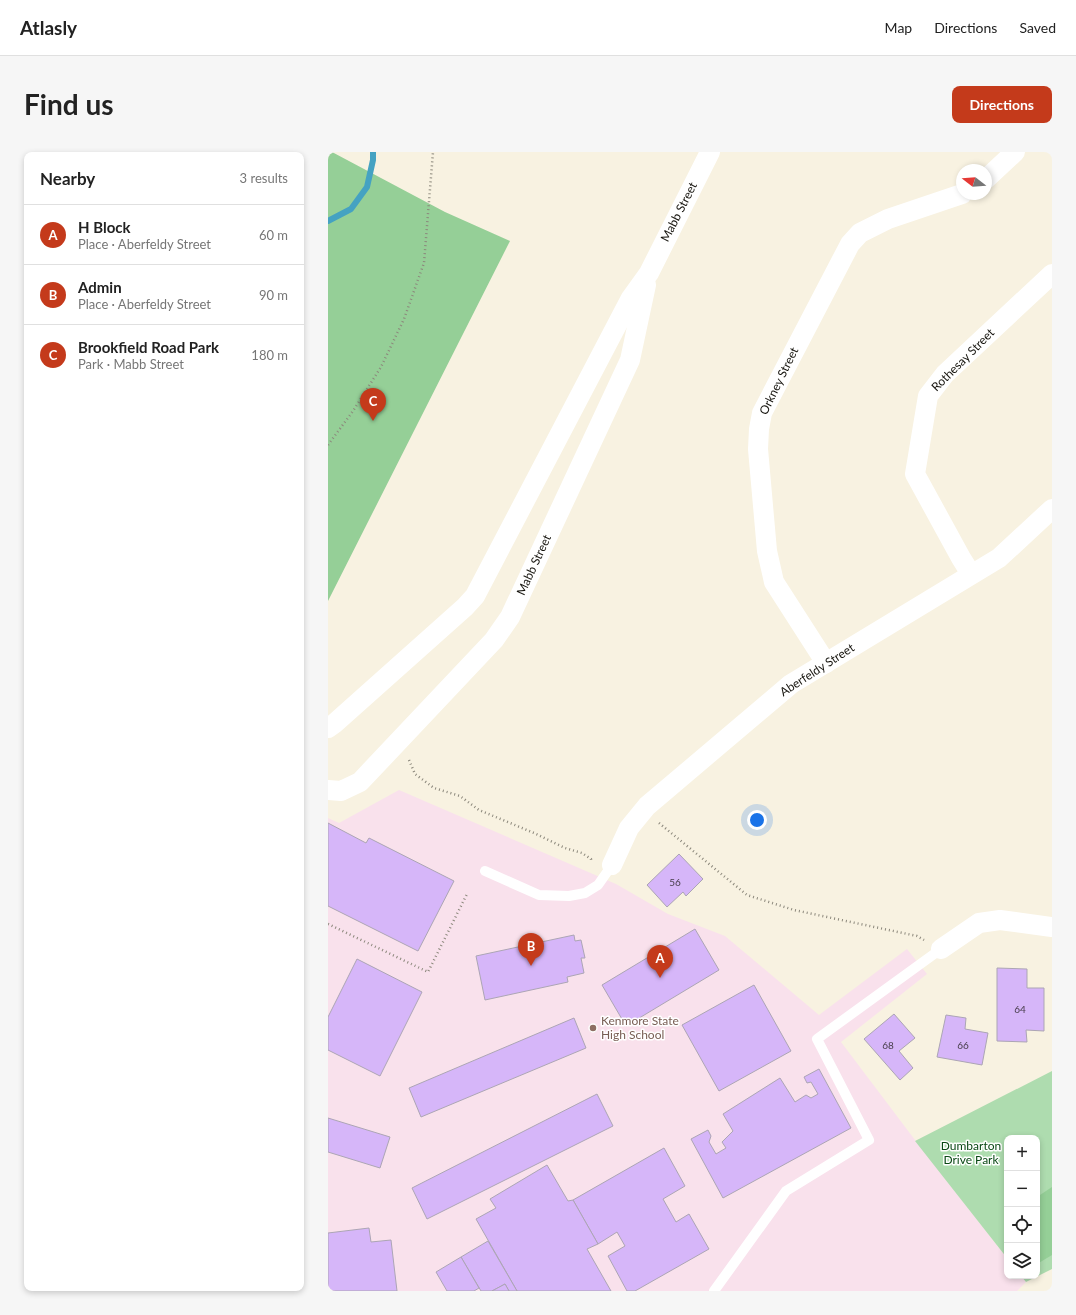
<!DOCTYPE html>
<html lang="en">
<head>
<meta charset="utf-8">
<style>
  :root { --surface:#fff; --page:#f6f6f6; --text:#222; --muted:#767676; --line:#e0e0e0; --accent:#c43a1b }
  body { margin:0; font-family:Lato,sans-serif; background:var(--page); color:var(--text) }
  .controls { position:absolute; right:12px; bottom:12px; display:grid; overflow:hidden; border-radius:8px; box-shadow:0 2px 6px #0003 }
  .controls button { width:36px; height:36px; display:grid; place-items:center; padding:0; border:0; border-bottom:1px solid var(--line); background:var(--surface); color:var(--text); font:20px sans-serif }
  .compass { position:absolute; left:628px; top:12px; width:36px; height:36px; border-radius:50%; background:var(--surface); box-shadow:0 2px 6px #0003; rotate:287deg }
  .you { position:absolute; left:429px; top:668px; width:14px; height:14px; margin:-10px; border:3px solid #fff; border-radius:50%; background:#1a73e8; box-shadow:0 0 0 6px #1a73e833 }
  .badge { display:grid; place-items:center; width:26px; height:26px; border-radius:50%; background:var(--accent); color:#fff; font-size:13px; font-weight:700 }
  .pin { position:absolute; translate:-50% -33px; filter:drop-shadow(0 1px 2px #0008) }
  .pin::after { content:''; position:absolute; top:21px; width:14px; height:12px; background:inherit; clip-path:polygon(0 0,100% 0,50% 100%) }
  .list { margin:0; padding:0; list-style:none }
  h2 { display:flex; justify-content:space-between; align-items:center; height:52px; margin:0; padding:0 16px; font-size:17px }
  h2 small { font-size:13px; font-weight:400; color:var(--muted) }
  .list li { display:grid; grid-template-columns:26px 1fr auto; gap:12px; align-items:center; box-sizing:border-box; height:60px; padding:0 16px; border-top:1px solid var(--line) }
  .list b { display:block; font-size:15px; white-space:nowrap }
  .list p { margin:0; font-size:13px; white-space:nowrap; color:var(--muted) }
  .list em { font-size:13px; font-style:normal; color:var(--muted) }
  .icon { flex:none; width:22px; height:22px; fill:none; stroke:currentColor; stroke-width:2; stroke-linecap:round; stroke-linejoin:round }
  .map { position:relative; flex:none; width:724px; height:1139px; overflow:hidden; border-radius:8px }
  header { display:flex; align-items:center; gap:24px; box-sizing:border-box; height:56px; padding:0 20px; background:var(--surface); border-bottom:1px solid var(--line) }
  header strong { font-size:19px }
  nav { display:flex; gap:22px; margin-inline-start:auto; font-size:14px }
  .intro { display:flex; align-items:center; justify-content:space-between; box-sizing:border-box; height:96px; padding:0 24px }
  h1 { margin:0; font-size:28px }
  .button { padding:10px 18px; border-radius:8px; background:var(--accent); color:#fff; font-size:14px; font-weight:700 }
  main { display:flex; gap:24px; padding:0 24px }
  aside { flex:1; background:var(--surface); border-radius:8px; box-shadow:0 2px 6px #0003 }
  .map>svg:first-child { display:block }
</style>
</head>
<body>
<header>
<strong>Atlasly</strong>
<nav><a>Map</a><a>Directions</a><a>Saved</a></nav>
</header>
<div class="intro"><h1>Find us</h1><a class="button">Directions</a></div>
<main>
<aside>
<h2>Nearby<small>3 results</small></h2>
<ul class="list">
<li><span class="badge">A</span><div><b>H Block</b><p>Place · Aberfeldy Street</p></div><em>60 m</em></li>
<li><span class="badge">B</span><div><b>Admin</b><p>Place · Aberfeldy Street</p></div><em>90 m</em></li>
<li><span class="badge">C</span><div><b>Brookfield Road Park</b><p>Park · Mabb Street</p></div><em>180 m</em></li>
</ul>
</aside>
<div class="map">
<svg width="724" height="1139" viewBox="0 0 724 1139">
  <rect width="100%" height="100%" fill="#f8f2e1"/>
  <path fill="#f9e1ec" d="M71,638L288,732L340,762L397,784L491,863L579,797L599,822L513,890L587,988L679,1106V1124H693L698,1130L689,1139H0V666L11,671Z"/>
  <path fill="#aedcaf" d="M724,919V1117L698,1130L693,1124H709V986H679V1106L587,989Z"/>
  <g fill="#95cf97">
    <path d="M0,0H4L117,60L182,89L0,449Z"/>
    <path d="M724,1035V1103L709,1112V1045Z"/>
  </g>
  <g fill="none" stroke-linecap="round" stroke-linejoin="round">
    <path stroke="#45a2c2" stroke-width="6" d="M0,69L23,57L39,35L45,8V0"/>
  </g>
  <g fill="#d6b6f9" stroke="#aca5b4">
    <path d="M0,671L38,691L41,686L126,729L90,799L0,754Z"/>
    <path d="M351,702L375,727L358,744L355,740L339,755L319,733Z"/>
    <path d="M367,777L391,818L298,874L274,833Z"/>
    <path d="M246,783L247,789L253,788L257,806H253L256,821L239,825L240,830L157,848L148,804Z"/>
    <path d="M29,807L94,840L52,924L0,898V865Z"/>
    <path d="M669,816L699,817V836H716V879L698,878L699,890L669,889Z"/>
    <path d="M426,833L463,899L391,939L354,873Z"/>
    <path d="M566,862L587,886L571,899L585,916L572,928L536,887Z"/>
    <path d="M618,863L638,866L637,877L660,881L654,913L609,905Z"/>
    <path d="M246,866L258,896L93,965L81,936Z"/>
    <path d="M491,917L523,976L395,1046L363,987L380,978L383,984L381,990L388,1002L398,996L394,990L405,979L395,962L452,926L467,950L478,943L483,946L490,942L483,930L479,931L476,925Z"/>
    <path d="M269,942L285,974L99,1067L84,1036Z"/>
    <path d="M0,966L62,985L52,1016L0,1000Z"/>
    <path d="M336,996L357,1034L335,1047L348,1070L361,1062L381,1097L307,1139H299L280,1104L297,1094L289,1080L270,1092L245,1048Z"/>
    <path d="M219,1013L240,1049L245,1048L270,1092L259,1097L283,1139H189L148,1067L168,1056L162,1047Z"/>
    <path d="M41,1076L43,1090L63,1088L69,1139H0V1081Z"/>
    <path d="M160,1089L189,1139H181L177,1132L164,1139H153L133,1105Z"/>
    <path d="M133,1105L151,1136L146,1139H119L108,1120Z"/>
    <path d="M177,1132L181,1139H164Z"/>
  </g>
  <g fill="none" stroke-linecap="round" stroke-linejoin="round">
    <g stroke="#8c887c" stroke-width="2.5" stroke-dasharray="1 3" stroke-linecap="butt">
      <path d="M0,293L25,259L53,215L76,167L96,111L105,0"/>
      <path d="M81,608L87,622L106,636L132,644L151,658L206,681L237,696L254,701L263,707V710"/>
      <path d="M331,671L419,743L466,758L589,784L596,788"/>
      <path d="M0,772L100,820L139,742"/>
    </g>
    <g stroke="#fff" stroke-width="10">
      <path d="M157,719L211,743L241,744L257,741L270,733L284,713"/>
      <path d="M386,1139L458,1039L541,988L489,887L613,797"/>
    </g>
    <g stroke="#fff" stroke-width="20">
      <path d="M658,27L687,0"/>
      <path d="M643,422L633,406L587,322L600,244L617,222L724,122"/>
      <path d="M498,511L446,430L439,399L430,297L431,277L434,261L522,92L532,81L560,67L634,42"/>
      <path d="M0,576L7,571L137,455L147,444L303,146L321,121L382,0"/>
      <path d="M0,638L13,639L32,630L166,488L182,465L302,208L318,133"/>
      <path d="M284,713L301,676L319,654L463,532L671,406L724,357"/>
      <path d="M613,797L651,771L672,768L724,775"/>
    </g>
  </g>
  <circle fill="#8d6e63" stroke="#fff" stroke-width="1.5" cx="265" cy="876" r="4"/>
  <g text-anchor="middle" stroke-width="3" stroke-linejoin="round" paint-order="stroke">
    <g font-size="10" fill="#463c49">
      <text x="347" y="734">56</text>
      <text x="692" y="861">64</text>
      <text x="560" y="897">68</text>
      <text x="635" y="897">66</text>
    </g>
    <g font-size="12" fill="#16140e" stroke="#fff">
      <text transform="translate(351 60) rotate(-63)" y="4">Mabb Street</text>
      <text transform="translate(635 208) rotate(-45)" y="4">Rothesay Street</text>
      <text transform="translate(451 229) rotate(-64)" y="4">Orkney Street</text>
      <text transform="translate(206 413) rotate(-65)" y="4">Mabb Street</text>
      <text transform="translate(489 518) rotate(-33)" y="4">Aberfeldy Street</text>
    </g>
    <g font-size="12" fill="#785e54" stroke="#fff" text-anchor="start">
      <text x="273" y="873">Kenmore State<tspan x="273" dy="14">High School</tspan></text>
    </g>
    <g font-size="12" fill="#094814" stroke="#fff">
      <text x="643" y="998">Dumbarton<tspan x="643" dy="14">Drive Park</tspan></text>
    </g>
  </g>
</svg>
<div class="controls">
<button>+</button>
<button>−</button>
<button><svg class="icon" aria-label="locate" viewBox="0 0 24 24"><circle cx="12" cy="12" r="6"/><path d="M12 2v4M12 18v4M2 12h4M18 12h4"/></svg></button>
<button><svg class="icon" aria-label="layers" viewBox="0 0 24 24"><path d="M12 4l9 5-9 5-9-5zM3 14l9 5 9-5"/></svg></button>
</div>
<svg class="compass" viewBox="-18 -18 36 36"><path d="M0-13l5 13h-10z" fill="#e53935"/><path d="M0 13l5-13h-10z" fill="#767676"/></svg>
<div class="you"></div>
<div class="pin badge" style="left:332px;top:826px">A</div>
<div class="pin badge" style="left:203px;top:814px">B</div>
<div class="pin badge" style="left:45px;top:269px">C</div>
</div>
</main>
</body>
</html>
